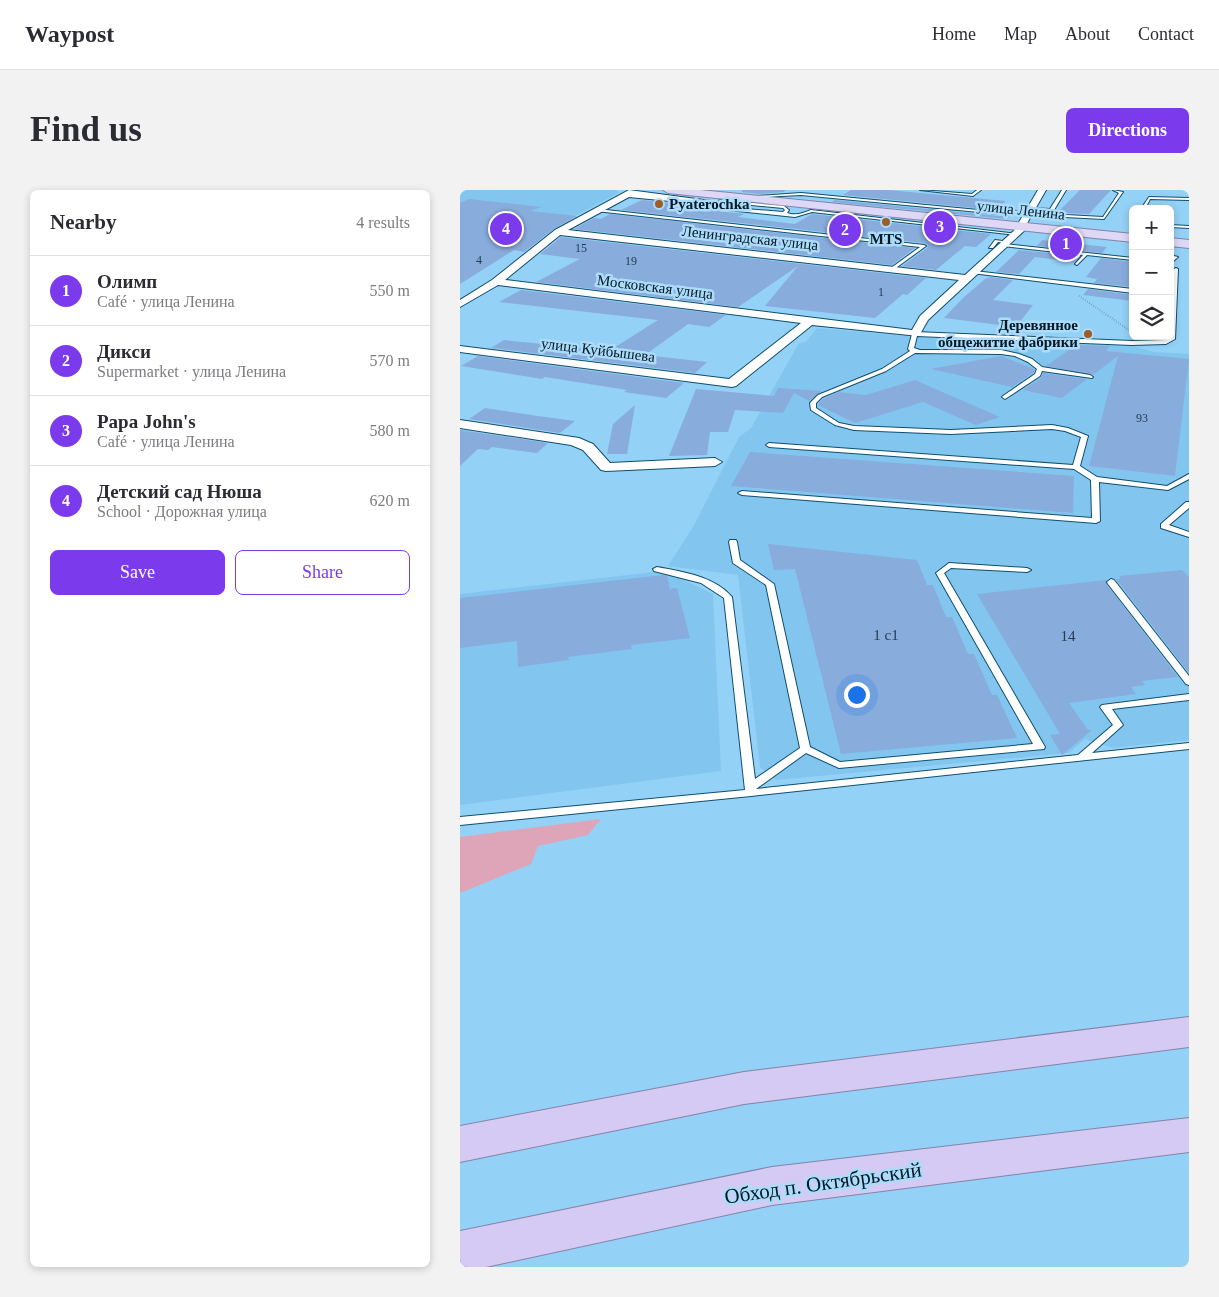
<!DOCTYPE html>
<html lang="en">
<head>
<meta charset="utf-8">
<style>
  :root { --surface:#fff; --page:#f2f2f3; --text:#2b2b33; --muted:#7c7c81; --line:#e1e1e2; --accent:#7c3aed }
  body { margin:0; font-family:Georgia,serif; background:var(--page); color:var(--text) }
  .controls { position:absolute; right:15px; top:15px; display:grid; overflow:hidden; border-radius:8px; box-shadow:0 2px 8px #0003 }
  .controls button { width:45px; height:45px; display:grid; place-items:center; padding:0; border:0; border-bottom:1px solid var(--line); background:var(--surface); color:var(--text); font:25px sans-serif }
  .you { position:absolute; left:396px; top:504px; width:18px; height:18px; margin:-12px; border:4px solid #fff; border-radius:50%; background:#1a73e8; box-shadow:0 0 0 8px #1a73e833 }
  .badge { display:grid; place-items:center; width:32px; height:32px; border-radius:50%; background:var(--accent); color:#fff; font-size:16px; font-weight:700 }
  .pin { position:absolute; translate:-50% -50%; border:2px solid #fff; box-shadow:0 1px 5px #0006 }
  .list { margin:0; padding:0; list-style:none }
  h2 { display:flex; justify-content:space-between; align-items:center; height:65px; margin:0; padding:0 20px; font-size:21px }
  h2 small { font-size:16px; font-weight:400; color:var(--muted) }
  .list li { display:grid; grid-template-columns:32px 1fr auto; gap:15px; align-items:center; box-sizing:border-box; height:70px; padding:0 20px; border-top:1px solid var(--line) }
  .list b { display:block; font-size:19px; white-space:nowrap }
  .list p { margin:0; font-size:16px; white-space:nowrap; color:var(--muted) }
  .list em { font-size:16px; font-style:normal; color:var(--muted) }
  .actions { display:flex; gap:10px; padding:15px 20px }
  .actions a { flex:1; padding:11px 0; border:1px solid var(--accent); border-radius:8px; text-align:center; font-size:18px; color:var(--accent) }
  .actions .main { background:var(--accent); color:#fff }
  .icon { flex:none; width:28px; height:28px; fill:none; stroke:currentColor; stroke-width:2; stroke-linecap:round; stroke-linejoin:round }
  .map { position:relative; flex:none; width:729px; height:1077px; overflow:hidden; border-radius:8px }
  header { display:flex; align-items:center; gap:30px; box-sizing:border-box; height:70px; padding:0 25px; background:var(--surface); border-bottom:1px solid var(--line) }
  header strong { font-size:24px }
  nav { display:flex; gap:28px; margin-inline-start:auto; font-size:18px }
  .intro { display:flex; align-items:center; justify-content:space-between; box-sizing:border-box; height:120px; padding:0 30px }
  h1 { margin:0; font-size:35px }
  .button { padding:12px 22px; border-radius:8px; background:var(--accent); color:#fff; font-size:18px; font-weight:700 }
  main { display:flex; gap:30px; padding:0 30px }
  aside { flex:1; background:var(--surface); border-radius:8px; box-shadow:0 2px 8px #0003 }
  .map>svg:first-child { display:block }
</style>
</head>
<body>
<header>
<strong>Waypost</strong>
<nav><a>Home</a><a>Map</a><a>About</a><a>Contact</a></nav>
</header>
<div class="intro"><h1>Find us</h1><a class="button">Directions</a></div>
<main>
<aside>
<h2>Nearby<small>4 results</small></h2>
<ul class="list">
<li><span class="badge">1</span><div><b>Олимп</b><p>Café · улица Ленина</p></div><em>550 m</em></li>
<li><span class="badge">2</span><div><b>Дикси</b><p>Supermarket · улица Ленина</p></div><em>570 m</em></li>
<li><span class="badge">3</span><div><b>Papa John's</b><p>Café · улица Ленина</p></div><em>580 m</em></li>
<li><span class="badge">4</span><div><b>Детский сад Нюша</b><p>School · Дорожная улица</p></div><em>620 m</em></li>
</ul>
<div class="actions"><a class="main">Save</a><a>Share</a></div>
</aside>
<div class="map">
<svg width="729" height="1077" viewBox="0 0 729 1077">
  <rect width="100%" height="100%" fill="#94d1f6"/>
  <g fill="#82c6f0">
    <path d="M0,0H155L160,2L102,33L0,28Z"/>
    <path d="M357,138L470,148L673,156L694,162L729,164V550L652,558L625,549L609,563L316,590L300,577L278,385L208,376L233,337L279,247L291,238L339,153L346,152Z"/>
    <path d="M195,382L216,386L253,404L261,581L0,615V404Z"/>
  </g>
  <path fill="#dea5b9" d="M141,629L128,645L78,656L71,674L0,703V647Z"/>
  <g fill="#88acdc">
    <path d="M282,0H327L323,2L299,4L282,2Z"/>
    <path d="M391,0H428L546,11L536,20L383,5Z"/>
    <path d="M620,0H651L629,24L607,23L600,20Z"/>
    <path d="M9,9L81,17L70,21L117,26L94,39L64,62L54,60L0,94V13Z"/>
    <path d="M182,10L238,16L239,19L284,24L278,27L335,34L352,24L531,44L516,57L505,56L476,80L442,76L467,58L468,55L464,53L161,20Z"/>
    <path d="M375,10L540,26L545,23L553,24L547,29L372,12Z"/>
    <path d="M150,24L455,58L432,75L114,39L134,28L141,29Z"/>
    <path d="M101,47L466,88L447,105L443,104L415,128L305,116L338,76L278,117L76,92L120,69L80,64Z"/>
    <path d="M582,50L647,57L642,63L577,56Z"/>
    <path d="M559,60L619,66L614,72L575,67L559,84L536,82Z"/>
    <path d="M641,68L673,72V97L634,93L637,89L626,87Z"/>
    <path d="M530,87L553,90L533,110L573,115L556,137L484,128L502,109L525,89Z"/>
    <path d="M628,99L673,105V111L623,105Z"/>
    <path d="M61,100L266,125L249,137L228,134L185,165L247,172L235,183L31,158L44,150L149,161L198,130L39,112Z"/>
    <path d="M616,155L650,156L646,161L729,169L715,286L629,276L658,166L633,185L586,176Z"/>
    <path d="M18,166L224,193L206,208L164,202L167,200L85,187L82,189L1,176Z"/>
    <path d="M541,166L572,178L575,180L573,183L552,197L471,179Z"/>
    <path d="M583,183L627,189L602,208L563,200L581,188Z"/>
    <path d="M455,190L540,227L516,235L463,212L395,233L358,215L363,209L379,202L406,205Z"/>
    <path d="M318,198L362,201L349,211L334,203L323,223L275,220L268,242H250L247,265L209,266L236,199L314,206Z"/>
    <path d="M175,215L167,264H147L153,234Z"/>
    <path d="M25,218L78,226L115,231L100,243L9,229Z"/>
    <path d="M0,240L88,253L77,263L32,257L28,260L18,259L0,276Z"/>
    <path d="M290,262L614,286L613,323L271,296Z"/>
    <path d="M308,354L457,370L467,395H473L486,427H492L508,464H514L532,505H537L557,548L381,564L335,379L314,380Z"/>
    <path d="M722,380L729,387V483L656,389H661L659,386Z"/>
    <path d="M203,385L207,386L210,399L217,398L230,448L171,455L172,459L108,467L109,470L58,477L57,451L0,458V408Z"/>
    <path d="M646,390L647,395L718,487L682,491L685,495L671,497L676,504L609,513L628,540H632L602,565L590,545L600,544L517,404Z"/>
  </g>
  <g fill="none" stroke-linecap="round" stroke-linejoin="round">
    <defs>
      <g id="service">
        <path d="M460,0L512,4L517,0H521L513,6Z"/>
        <path d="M602,0H606L594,20L606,25L643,27L659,3L653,0L663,2L644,29L605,27L595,22L569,19L571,18L590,19Z"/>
        <path d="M341,3L539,22L543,19L571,23L569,24L544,21L540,24L341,5L300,7L298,6Z"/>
        <path d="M689,7L729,8V10L690,9L685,19H681Z"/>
        <path d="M261,10L324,16L329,20L327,23C336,26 343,23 351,20L559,44L557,45L352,22L335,27L239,17ZM261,12L323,18L325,20L323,22L248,16Z"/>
        <path d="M137,19L464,55L466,56L433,80L431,78L460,57L136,21Z"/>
        <path d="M710,35L729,36V38L710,37Z"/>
        <path d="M535,50L550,52L548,53L538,52L533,58H529Z"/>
        <path d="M545,54L673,68V70L627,65L617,75L615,74L623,65L543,56Z"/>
        <path d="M714,66L718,67L710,74V70Z"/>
        <path d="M716,78L718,79L715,149L706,154L672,155L457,146L454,158L460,160H541L559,164L572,169L582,177L630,185L633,187L632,188L582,181L580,186L545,209L542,207L543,206L575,184L577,179L568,172L555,166L541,164L455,163L426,181L362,207L356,213V218L379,233L394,236L491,240L592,235L608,238L628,246L620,276L637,287L707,296L729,284V289L708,300L639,292L640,331L636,333L282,305L278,303L282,301L632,328L631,290L614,279L309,257L306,255L309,253L613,275L621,247L605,241L592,239L491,244L394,240L375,235L351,220L350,213L358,205L422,179L450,161L448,159L452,144L455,142L672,151L705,150L710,146L714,79Z"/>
        <path d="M514,81L673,99V103L512,83Z"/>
        <path d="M726,312H729V318L709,335L729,342V347L701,338V334Z"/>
        <path d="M270,350H276L277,352L280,370L314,394L350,557L380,572L573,554L476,383L489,373L567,378L571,380L567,382L491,378L484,383L585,557L584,559L379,578L346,563L296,599L618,565L653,535L640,517L642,515L729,504V510L652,519L663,535L632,563L729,553V559L291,606L0,635V627L285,600L264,408L241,393L194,381L193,379L197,377C223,382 254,386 272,407L295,589L340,558L306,395L273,373L269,352Z"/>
        <path d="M651,389L654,390L729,486V495L726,494L648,394L647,392Z"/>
      </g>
      <g id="minor">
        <path d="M169,0L251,11L255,13L251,15L169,7L108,40L505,85L559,36L558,34L578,0H586L566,35V39L468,130L459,146L352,135L276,196L272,197L0,162V156L269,189L341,133L38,95L0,117V110L32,90L95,40ZM100,45L499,90L460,126L452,140L45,90Z"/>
        <path d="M0,230L119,248L133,254L150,273L255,268L262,272L255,276L146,281L141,280L123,260L111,255L0,238Z"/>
      </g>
      <g id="primary">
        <path d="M203,0H240L673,44V52L208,3Z"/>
        <path d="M710,48L729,50V58L710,56Z"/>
      </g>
      <g id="trunk">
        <path d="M729,827V857L284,914L0,972V936L284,882Z"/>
        <path d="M729,928V962L312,1015L26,1077H0V1041L312,977Z"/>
      </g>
    </defs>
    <use href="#service" stroke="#0e4f6f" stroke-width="2"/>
    <use href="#minor" stroke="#0e4f6f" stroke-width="2"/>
    <use href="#primary" stroke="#8383a9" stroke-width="2"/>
    <use href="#trunk" stroke="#8383a9" stroke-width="2"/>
    <path stroke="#5785a0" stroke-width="2" stroke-dasharray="0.5 2" stroke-linecap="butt" d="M619,106L669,140"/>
    <use href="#service" fill="#fff" fill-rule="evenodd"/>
    <use href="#minor" fill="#fff" fill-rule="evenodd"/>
    <use href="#primary" fill="#dfd7f6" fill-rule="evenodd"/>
    <use href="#trunk" fill="#d4caf3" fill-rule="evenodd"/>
  </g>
  <g fill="#9d5c28" stroke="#acdcfa" stroke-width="2">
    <circle cx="199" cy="14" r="5"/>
    <circle cx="426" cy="32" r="5"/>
    <circle cx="628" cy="144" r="5"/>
  </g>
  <g text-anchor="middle" stroke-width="5" stroke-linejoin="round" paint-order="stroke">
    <g font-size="12" fill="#233d53">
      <text x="121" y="62">15</text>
      <text x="19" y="74">4</text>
      <text x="171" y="75">19</text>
      <text x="421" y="106">1</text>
      <text x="682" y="232">93</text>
    </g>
    <g font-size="15" font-weight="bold" fill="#011825" stroke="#acdcfa" text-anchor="start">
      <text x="209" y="19">Pyaterochka</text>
      <text x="426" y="54" text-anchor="middle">MTS</text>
      <text x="618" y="140" text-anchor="end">Деревянное<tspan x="618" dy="17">общежитие фабрики</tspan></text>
    </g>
    <g font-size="15" fill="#011825" stroke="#acdcfa">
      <text transform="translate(561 20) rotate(6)" y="5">улица Ленина</text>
      <text transform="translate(290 48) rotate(6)" y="5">Ленинградская улица</text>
      <text transform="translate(195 97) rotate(7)" y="5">Московская улица</text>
      <text transform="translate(138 160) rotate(7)" y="5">улица Куйбышева</text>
    </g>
    <g font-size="15" fill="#233d53">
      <text x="426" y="450">1 с1</text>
      <text x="608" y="451">14</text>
    </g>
    <g font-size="21" fill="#011825" stroke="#acdcfa">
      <text transform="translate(363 993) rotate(-8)" y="7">Обход п. Октябрьский</text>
    </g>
  </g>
</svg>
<div class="controls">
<button>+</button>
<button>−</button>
<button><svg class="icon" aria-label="layers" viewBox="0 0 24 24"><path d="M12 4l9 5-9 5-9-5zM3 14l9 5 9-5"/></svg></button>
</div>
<div class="you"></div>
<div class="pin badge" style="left:606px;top:54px">1</div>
<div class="pin badge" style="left:385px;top:40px">2</div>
<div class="pin badge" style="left:480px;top:37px">3</div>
<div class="pin badge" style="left:46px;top:39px">4</div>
</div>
</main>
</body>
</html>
